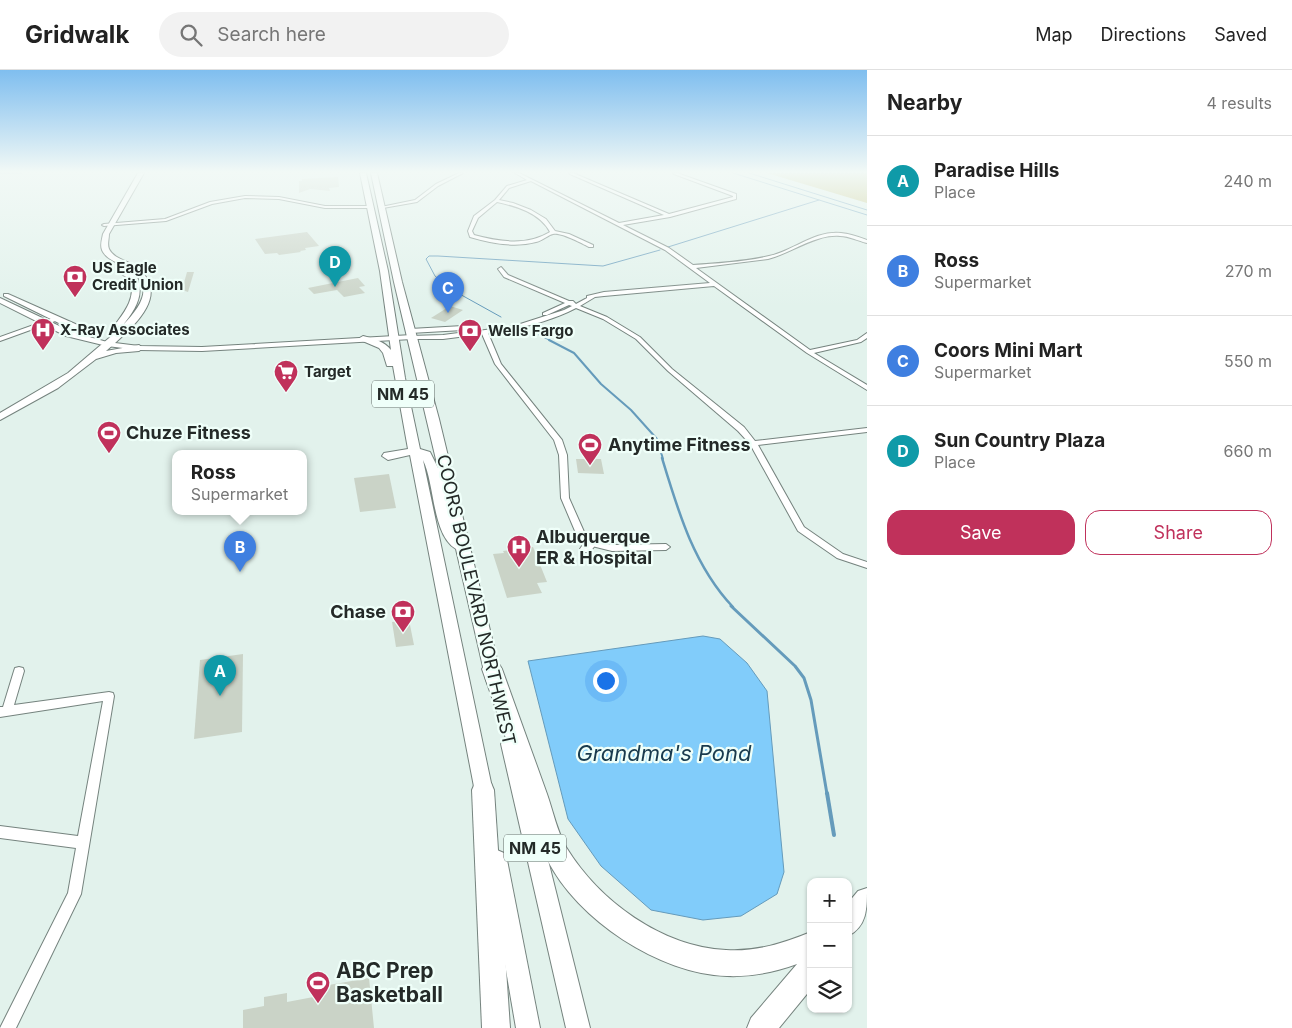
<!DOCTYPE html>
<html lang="en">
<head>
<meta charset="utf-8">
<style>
  :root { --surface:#fff; --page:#f2f2f2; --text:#222; --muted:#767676; --line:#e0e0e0; --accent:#c0315b }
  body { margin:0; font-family:Inter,sans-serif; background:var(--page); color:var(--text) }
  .controls { position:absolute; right:15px; bottom:15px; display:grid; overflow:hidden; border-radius:10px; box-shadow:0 1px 4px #0004 }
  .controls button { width:45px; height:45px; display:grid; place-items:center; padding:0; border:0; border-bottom:1px solid var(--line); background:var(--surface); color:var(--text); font:25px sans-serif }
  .you { position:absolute; left:605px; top:610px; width:18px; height:18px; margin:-12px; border:4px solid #fff; border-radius:50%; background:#1a73e8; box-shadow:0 0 0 8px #1a73e833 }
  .badge { display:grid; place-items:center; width:32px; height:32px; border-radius:50%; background:var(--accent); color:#fff; font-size:16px; font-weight:700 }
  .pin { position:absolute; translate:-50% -41px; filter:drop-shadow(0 1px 2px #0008) }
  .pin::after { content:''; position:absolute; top:26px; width:18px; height:15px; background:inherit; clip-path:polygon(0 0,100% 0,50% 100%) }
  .popup { position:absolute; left:172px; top:380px; width:135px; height:65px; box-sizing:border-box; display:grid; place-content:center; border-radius:10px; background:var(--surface); filter:drop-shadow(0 1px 4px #0005); font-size:16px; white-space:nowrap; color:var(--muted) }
  .popup b { font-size:19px; color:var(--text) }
  .popup::after { content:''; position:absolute; left:50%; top:100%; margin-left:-10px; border:10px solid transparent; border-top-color:var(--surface) }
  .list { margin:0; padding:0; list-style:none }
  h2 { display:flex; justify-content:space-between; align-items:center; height:65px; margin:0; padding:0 20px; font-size:21px }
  h2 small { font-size:16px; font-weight:400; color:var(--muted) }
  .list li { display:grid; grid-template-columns:32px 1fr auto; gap:15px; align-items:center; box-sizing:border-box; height:90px; padding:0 20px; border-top:1px solid var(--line) }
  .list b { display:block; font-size:19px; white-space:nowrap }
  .list p { margin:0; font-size:16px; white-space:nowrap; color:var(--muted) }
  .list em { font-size:16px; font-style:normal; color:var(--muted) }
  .actions { display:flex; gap:10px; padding:15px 20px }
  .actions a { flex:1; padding:11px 0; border:1px solid var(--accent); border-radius:15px; text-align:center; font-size:18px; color:var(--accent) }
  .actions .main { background:var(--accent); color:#fff }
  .icon { flex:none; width:28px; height:28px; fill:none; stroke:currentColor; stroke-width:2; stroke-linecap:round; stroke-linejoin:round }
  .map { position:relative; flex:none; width:867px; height:958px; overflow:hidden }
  header { display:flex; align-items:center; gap:30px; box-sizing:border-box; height:70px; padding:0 25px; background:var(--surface); border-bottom:1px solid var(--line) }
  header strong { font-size:24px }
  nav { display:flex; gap:28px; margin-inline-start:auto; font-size:18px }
  .search { width:350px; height:45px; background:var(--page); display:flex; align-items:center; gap:12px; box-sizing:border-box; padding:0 18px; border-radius:28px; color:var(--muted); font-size:19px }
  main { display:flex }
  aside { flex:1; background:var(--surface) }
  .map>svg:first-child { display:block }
</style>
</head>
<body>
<header>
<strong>Gridwalk</strong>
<div class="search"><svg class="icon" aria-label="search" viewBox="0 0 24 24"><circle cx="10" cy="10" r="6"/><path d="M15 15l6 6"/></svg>Search here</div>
<nav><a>Map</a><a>Directions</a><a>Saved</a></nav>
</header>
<main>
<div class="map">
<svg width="867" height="958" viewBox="0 0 867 958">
  <rect width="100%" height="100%" fill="#e2f2ec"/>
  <path fill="#c4c076" d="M767,103H867V133Z"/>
  <path fill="#81ccfa" stroke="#659bbb" d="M703,566L720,569L747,593L767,621L784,802L777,824L741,846L703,850L651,840L601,796L568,749L528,591Z"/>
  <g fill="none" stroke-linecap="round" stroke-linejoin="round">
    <g stroke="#659bbb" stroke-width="1">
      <path d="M0,103H22"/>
      <path d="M733,103L867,145"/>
      <path d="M749,103L867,140"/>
      <path d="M668,177L819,130"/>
      <path d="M501,247L447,217L435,206L426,189L429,186H438L603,196L660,180"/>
      <path d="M539,265L551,271"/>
    </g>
    <path stroke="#659bbb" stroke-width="2" d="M549,270L574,283L601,314L631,340L657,369L663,389"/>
    <path stroke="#659bbb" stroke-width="2.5" d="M662,388C678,441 694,496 733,537"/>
    <path stroke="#659bbb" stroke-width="3" d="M731,536L795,596L804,608L811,630L827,724"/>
    <path stroke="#659bbb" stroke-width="4" d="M827,723L834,765"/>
  </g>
  <g fill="#cad3c7">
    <path d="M338,107L339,117L329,118L330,121L310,119L299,123V111H302V109Z"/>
    <path d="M307,162L319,176L305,178L306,180L300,181L301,182L279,185L277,183L265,184L255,169Z"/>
    <path d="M187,202H194L188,222L182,220Z"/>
    <path d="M358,208L365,216L359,217L365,223L344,227L337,220L314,224L308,218Z"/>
    <path d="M450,236L463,240L445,252L431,248Z"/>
    <path d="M576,389H601L604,404L578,403Z"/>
    <path d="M389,404L396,438L360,442L354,408Z"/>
    <path d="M533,477L547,512L537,513L542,523L507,528L493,484L504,483L503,481Z"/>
    <path d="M409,550L414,575L396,577L392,552Z"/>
    <path d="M243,584L242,662L194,669L200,590Z"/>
    <path d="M369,908L374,958H243V940L264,936V927L287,923V932L324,925L323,916Z"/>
  </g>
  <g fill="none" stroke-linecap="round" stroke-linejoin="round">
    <defs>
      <g id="minor">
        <path d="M459,103H463L438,116L417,132L383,138L381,137L415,130L436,114Z"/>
        <path d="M515,103H519L619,153L664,145L570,104L569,103H573L669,144L733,127V126L674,104L673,103H677L736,124V129L670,147L623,155L669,178L693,195C718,193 744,192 769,186C793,181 815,160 841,163C850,164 859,167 867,170V173C858,171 849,166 840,166C815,164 792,183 768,189L696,198L810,280L857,270L867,263V268L861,272L814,283L867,315V320L807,283L714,216L604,226L595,227L580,236L607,247L640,267L672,299L744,357L755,371L867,358V362L758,375L804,457L843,484L867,492V498L837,488L798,461L750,374L738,361L668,301L636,269L603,249L576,238C549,252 518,259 488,263L501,294L562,370L567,385L569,428L585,464L594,471L612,475L666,474L670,477L666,480L612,481L588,475L578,468L561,428L559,385L554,370L495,294L482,264L443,269H412L409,267L410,266L443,265L474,261L463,260L410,263L407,261L410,259L463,256L478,259V261L514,256L564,240L572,236L569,235L547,245H543V243L565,233L504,207L498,199L501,197L508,205L569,231H573L576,234L587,228V226L604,222L710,213L665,180L531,111L509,118L499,130L513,133L531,140L546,149L555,161L569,164L593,175V177H589C581,173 561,162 553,164C548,165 542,171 536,172C514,178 491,173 470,167L468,161L474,146L495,130L507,116L527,110ZM497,132C516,136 540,143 550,162C527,176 500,172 474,165L472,161L478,148Z"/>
        <path d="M245,126L279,127L325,136H371L373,137L371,138H325L279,129L245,128L212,134L166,151L104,156L102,155L104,154L165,149L210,132Z"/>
        <path d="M56,247L59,249L58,250L0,271V267Z"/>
        <path d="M19,597L23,598L24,601L14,635L109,622L113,623L114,626L81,824L16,958H0L68,823L76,778L0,768V756L78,766L103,631L0,647V637H3L14,601L15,598Z"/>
      </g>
      <g id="tertiary">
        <path d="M4,224H8L91,261L87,263L75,261L4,226Z"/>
        <path d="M0,228L72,262L107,272L139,276L202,277L412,265L416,267L412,269L202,281L139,280L107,276L66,266L0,233Z"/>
        <path d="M591,469L595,470L597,473L590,482H582L580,479C583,474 586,471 591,469Z"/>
      </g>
      <path id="secondary" d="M138,103H144L109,164C109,169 107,174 109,179C113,188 127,191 135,196C175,225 129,260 106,281L139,275L143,278L139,281L116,283L96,289L58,318L0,350V343L68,303L122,257L115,255C126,240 135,229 131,210L120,203V199H126L137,207C145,226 134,241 123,255C142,235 157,214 124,196C116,192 106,189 102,180C100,175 102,169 103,164Z"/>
      <g id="primary">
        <path d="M360,103H366L388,201L405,308L420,379L430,382L438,398L394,212L371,103H377L402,212L439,349L502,610L500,615L494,617L488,615L486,610L456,479C432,465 435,414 423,390L494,727L492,733L485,736L478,733L476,727L410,385L388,390L382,386L384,383L408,379L393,296H387L383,283L379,278L358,269L363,266C374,269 384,271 391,280L380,201Z"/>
        <path d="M510,666L516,669L519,674L590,958H566L501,674L504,669Z"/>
        <path d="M497,780L504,783L507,790L540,958H516L487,790L490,783Z"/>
      </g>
      <g id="motorway">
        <path d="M492,591L499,594L502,599C517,641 532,682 547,724C553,741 557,761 566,777C599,831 662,877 726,880C756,882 784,873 811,862V919L779,958H747L751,948L797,894C775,902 751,907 727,906C660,904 577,850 547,789C537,769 532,746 525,725C511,683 497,641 482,599L485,594Z"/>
        <path d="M483,710L491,713L494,720L510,958H482L472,720L475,713Z"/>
        <path d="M867,818C867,839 867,856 848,866V833L858,821Z"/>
      </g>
    </defs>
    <use href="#minor" stroke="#75837e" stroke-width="2"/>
    <use href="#tertiary" stroke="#75837e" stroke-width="2"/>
    <use href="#secondary" stroke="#75837e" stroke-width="2"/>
    <use href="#primary" stroke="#75837e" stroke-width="2"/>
    <use href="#motorway" stroke="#75837e" stroke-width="2"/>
    <use href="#minor" fill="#fff" fill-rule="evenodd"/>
    <use href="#tertiary" fill="#fff" fill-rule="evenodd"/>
    <use href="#secondary" fill="#fff" fill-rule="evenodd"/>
    <use href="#primary" fill="#fff" fill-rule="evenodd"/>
    <use href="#motorway" fill="#fff" fill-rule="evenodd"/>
  </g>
  <linearGradient id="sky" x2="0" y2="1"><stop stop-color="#7fbeef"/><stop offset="0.43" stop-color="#f2f9f6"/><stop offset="1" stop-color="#f2f9f6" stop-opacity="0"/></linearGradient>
  <rect width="867" height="237" fill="url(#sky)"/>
  <defs>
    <symbol id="bank-pin" viewBox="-11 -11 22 30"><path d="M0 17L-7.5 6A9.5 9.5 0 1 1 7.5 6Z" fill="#c0315b" stroke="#effff9"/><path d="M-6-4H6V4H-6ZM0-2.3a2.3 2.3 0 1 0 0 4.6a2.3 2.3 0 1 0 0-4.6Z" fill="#fff"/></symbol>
    <symbol id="hospital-pin" viewBox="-11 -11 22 30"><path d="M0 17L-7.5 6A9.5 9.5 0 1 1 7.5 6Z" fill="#c0315b" stroke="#effff9"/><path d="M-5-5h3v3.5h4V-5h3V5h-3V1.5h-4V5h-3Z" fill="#fff"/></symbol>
    <symbol id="supermarket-pin" viewBox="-11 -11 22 30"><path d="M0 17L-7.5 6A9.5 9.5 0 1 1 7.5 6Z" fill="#c0315b" stroke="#effff9"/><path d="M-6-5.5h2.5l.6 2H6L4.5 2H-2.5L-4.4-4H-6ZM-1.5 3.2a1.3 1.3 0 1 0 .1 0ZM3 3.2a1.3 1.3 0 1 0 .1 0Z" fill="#fff"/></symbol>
    <symbol id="stadium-pin" viewBox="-11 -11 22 30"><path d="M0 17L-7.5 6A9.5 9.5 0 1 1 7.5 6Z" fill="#c0315b" stroke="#effff9"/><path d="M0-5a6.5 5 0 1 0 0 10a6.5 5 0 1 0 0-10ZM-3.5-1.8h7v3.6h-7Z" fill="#fff"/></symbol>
  </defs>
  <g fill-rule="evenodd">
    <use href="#bank-pin" x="61" y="193" width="28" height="38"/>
    <use href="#hospital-pin" x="29" y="246" width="28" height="38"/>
    <use href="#bank-pin" x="456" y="247" width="28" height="38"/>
    <use href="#supermarket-pin" x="272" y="288" width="28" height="38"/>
    <use href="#stadium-pin" x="95" y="349" width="28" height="38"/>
    <use href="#stadium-pin" x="576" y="361" width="28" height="38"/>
    <use href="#hospital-pin" x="505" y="463" width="28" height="38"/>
    <use href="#bank-pin" x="389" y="528" width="28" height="38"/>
    <use href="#stadium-pin" x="304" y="899" width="28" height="38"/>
  </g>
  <g text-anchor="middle" stroke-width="4.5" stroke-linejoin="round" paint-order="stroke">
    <g font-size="15" font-weight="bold" fill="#242a28" stroke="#effff9" text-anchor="start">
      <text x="92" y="203">US Eagle<tspan x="92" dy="17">Credit Union</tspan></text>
      <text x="60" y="265">X-Ray Associates</text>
      <text x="488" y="266">Wells Fargo</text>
      <text x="304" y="307">Target</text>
    </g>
    <g fill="#effff9" stroke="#616a67" stroke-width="1">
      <rect x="372" y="310.5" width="62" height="27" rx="4"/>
      <rect x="504" y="764.5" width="62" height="27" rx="4"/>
    </g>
    <g font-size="16" font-weight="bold" fill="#242a28">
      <text x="403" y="330">NM 45</text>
      <text x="535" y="784">NM 45</text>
    </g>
    <g font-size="18" font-weight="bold" fill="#242a28" stroke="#effff9" text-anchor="start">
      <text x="126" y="369">Chuze Fitness</text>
      <text x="608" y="381">Anytime Fitness</text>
      <text x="536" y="473">Albuquerque<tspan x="536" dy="21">ER &amp; Hospital</tspan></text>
      <text x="386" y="548" text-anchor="end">Chase</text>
    </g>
    <g font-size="18" fill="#242a28" stroke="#effff9">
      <text transform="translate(476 530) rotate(77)" y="6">COORS BOULEVARD NORTHWEST</text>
    </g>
    <g font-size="21" font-weight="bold" fill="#242a28" stroke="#effff9" text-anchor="start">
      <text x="336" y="908">ABC Prep<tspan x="336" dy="24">Basketball</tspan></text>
    </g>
    <g font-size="22" font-style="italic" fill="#193b4e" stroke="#effff9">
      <text x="664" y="691">Grandma's Pond</text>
    </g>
  </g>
</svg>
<div class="controls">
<button>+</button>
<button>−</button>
<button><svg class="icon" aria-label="layers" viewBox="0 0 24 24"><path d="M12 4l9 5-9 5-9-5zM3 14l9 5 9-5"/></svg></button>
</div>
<div class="you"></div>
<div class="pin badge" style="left:220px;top:626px;background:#0f9aa8">A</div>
<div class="pin badge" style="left:240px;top:502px;background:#3f7fe0">B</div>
<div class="popup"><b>Ross</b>Supermarket</div>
<div class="pin badge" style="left:448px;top:243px;background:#3f7fe0">C</div>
<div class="pin badge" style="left:335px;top:217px;background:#0f9aa8">D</div>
</div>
<aside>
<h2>Nearby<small>4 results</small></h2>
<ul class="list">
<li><span class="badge" style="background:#0f9aa8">A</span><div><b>Paradise Hills</b><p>Place</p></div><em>240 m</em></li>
<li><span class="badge" style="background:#3f7fe0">B</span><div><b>Ross</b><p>Supermarket</p></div><em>270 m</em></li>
<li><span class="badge" style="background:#3f7fe0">C</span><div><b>Coors Mini Mart</b><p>Supermarket</p></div><em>550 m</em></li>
<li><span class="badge" style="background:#0f9aa8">D</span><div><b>Sun Country Plaza</b><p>Place</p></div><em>660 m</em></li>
</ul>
<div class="actions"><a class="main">Save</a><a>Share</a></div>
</aside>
</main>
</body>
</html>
